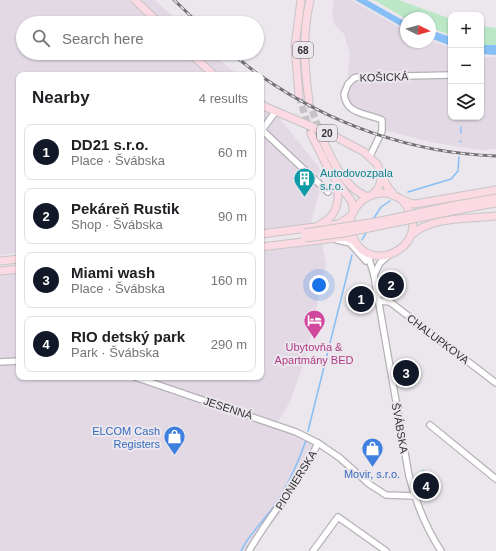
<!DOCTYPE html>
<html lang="en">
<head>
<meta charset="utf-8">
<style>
  :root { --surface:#fff; --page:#f2f2f2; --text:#202124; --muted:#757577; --line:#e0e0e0; --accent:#111827 }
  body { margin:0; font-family:Arial,sans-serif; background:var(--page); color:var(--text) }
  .controls { position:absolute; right:12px; top:12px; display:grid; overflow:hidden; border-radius:8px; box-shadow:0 1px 3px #0004 }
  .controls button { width:36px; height:36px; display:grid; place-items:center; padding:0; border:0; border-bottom:1px solid var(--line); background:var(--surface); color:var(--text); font:20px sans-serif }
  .compass { position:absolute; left:400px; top:12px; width:36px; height:36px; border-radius:50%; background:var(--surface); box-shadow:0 1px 3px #0004; rotate:95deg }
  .you { position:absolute; left:319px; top:285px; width:14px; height:14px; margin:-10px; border:3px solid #fff; border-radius:50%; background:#1a73e8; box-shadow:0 0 0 6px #1a73e833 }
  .badge { display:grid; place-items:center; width:26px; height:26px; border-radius:50%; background:var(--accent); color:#fff; font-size:13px; font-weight:700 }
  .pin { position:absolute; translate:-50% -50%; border:2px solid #fff; box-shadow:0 1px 4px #0006 }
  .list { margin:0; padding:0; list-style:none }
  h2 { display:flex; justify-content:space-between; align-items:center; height:52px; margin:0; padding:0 16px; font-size:17px }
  h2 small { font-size:13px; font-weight:400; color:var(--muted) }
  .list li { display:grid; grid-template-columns:26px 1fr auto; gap:12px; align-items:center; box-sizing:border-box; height:56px; margin:0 8px 8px; padding:0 8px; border:1px solid var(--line); border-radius:8px }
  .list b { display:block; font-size:15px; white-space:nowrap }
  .list p { margin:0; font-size:13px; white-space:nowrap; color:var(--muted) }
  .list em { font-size:13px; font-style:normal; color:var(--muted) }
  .icon { flex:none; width:22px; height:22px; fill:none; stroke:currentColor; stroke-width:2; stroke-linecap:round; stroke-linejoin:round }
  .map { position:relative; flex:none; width:496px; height:551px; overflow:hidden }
  .search { position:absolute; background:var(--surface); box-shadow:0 1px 3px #0004; left:16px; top:16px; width:248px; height:44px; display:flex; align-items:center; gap:10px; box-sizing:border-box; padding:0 14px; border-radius:22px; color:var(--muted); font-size:15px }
  .panel { position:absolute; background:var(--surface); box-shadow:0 1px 3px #0004; left:16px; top:72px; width:248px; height:308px; border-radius:8px }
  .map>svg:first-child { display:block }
</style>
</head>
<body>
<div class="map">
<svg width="496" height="551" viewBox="0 0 496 551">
  <rect width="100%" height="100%" fill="#ebe7ed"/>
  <g fill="#e2d9e5">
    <path d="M0,0H155L180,23H23V53H212L238,75H19V253L0,255Z"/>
    <path d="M334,0H351L406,31V42H430V40L451,48V117H481V57H496V149L480,150L430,142L384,130V121L348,108L347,81L350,54L344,34L334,24L332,13Z"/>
    <path d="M261,95L324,174L311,224L261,230Z"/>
    <path d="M322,244L326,264L305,359L290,402L277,423L319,443L311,463L285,507L250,551H0V275L19,273V377H261V252Z"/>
  </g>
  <g fill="#bce7c7">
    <path d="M374,0H399L451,19V35L430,28V18L406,19Z"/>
    <path d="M481,26L496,28V45H481Z"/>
    <path d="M423,469L436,480L426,494L421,492L418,475Z"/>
  </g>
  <g fill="#86bff7">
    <path d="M355,0H367L406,22V29Z"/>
    <path d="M430,30L451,37V46L430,38Z"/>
    <path d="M481,45H496V55L481,54Z"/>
  </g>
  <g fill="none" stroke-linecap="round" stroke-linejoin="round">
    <g stroke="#86bff7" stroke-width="1.5">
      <path d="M461,133V127"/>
      <path d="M460,142L461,141"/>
      <path d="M408,192L451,179L458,171L459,157"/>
      <path d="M372,221L381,207L390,201"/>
      <path d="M362,240L367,231"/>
      <path d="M308,431L352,255"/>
      <path d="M241,551C249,534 263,522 274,506C288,486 298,463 306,440"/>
    </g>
    <g stroke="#c6c3c8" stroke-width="7" stroke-dasharray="7 3.5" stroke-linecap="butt">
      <path d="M299,96L311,134"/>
      <path d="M309,101L322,138"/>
    </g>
    <defs>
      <g id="minor">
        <path d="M261,129L328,192"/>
        <path d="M262,130L276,111"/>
        <path d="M370,156L382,131V120C367,113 346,115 344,94L348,84L354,78L359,77L451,75"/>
        <path d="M337,240L350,243L366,261"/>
        <path d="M363,251L369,259L374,275L409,476C416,503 426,528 441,551"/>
        <path d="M374,275L380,263L389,255"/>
        <path d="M379,301L390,302L496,383"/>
        <path d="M0,362L19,361"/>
        <path d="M135,377L296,432L318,443L340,458L369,484L386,495L414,496"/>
        <path d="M430,425L496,479"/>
        <path d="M249,551C270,514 300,482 318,443"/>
        <path d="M313,551L338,517L386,551"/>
      </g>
      <g id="major">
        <path d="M135,0L159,23"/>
        <path d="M190,53L214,75"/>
        <path d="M299,96L295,46L301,0"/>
        <path d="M309,101C304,66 302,35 310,0"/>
        <path d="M261,105L336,137L364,152L377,164L387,186L394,195"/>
        <path d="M311,134L330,172L352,202L353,211"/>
        <path d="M322,138C331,159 345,189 368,197"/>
        <path d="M372,195L378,189L383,175"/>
        <path d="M401,199C441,241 369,282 352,235C348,224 350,215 357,206C365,195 383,189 395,196C402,199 407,203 415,204L496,190"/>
        <path d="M456,205L496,198"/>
        <path d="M457,210L496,203"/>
        <path d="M319,225C337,217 340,202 337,184"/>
        <path d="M261,234L339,224L351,216"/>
        <path d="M411,235C433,216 468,219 496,216"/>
        <path d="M261,247L345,237L355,241"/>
        <path d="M0,261L19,259"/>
        <path d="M0,271L19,269"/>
      </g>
    </defs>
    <use href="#minor" stroke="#b5b1b7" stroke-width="8"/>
    <use href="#major" stroke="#c6c6c6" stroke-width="9"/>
    <use href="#minor" stroke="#fff" stroke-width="5.5"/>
    <use href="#major" stroke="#fcdae3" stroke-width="7"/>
    <defs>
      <g id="rail">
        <path d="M174,0L198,23"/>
        <path d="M231,53L259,75"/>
        <path d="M261,76C330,124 411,153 496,156"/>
      </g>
    </defs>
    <use href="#rail" stroke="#737174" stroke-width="3"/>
    <use href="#rail" stroke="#ebe7ed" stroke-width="1.5" stroke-dasharray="4.5" stroke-linecap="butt"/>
    <defs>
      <g id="major-bridge">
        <path d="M304,233L376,222L456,205"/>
        <path d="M305,238L344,233L457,210"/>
      </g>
    </defs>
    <use href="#major-bridge" stroke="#c6c6c6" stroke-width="9" stroke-linecap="butt"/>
    <use href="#major-bridge" stroke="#fcdae3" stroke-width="7"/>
  </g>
  <defs>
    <symbol id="building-pin" viewBox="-11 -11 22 30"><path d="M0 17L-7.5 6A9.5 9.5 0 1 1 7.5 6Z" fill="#0f9aa8" stroke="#ebe7ed"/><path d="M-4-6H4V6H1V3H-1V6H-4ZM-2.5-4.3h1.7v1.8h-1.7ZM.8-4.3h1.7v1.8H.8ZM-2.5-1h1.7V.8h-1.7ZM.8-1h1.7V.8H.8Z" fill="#fff"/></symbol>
    <symbol id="hotel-pin" viewBox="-11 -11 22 30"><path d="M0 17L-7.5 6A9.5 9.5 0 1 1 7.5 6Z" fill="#d1479c" stroke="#ebe7ed"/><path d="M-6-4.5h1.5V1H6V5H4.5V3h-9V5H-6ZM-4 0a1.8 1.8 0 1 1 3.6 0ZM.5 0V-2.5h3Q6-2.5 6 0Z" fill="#fff"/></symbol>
    <symbol id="shop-pin" viewBox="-11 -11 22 30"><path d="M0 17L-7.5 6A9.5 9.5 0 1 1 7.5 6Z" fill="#3f7fe0" stroke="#ebe7ed"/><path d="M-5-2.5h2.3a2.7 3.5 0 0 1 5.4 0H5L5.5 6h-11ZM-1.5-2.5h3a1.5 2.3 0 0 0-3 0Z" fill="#fff"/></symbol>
  </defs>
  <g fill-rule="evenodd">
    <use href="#building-pin" x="292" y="166" width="25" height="34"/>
    <use href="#hotel-pin" x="302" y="308" width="25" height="34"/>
    <use href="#shop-pin" x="162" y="424" width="25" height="34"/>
    <use href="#shop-pin" x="360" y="436" width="25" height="34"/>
  </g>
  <g text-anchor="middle" stroke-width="4" stroke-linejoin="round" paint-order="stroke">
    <g fill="#ebe7ed" stroke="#6a686c" stroke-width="1">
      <rect x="293" y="42" width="20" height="16" rx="3"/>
      <rect x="317" y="125" width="20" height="16" rx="3"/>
    </g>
    <g font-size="10" font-weight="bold" fill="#333234">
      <text x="303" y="54">68</text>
      <text x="327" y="137">20</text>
    </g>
    <g font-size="11" fill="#333234" stroke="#ebe7ed">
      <text transform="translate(384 77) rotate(-2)" y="4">KOŠICKÁ</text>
      <text transform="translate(438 339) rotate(37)" y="4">CHALUPKOVA</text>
      <text transform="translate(228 408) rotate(18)" y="4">JESENNÁ</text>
      <text transform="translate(400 428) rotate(80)" y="4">ŠVÁBSKA</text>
      <text transform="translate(296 480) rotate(-58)" y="4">PIONIERSKA</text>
    </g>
    <g font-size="11" fill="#0d838f" stroke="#ebe7ed" text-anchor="start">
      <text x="320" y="177">Autodovozpala<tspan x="320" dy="13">s.r.o.</tspan></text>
    </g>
    <g font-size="11" fill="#b23c85" stroke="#ebe7ed">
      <text x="314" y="351">Ubytovňa &amp;<tspan x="314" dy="13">Apartmány BED</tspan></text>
    </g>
    <g font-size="11" fill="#366cbe" stroke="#ebe7ed" text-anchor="end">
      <text x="160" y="435">ELCOM Cash<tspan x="160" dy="13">Registers</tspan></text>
      <text x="372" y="478" text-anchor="middle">Movir, s.r.o.</text>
    </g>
  </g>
</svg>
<div class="controls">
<button>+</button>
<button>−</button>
<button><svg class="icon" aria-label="layers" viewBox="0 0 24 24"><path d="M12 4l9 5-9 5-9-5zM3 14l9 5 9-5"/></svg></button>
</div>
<svg class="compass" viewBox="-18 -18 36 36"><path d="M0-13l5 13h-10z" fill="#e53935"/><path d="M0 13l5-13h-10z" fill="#757577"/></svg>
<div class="you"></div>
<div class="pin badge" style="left:361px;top:299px">1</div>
<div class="pin badge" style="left:391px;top:285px">2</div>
<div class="pin badge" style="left:406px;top:373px">3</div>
<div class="pin badge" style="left:426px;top:486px">4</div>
<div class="search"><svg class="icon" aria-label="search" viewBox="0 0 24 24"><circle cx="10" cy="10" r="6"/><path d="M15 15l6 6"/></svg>Search here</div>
<section class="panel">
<h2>Nearby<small>4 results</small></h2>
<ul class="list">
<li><span class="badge">1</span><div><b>DD21 s.r.o.</b><p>Place · Švábska</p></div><em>60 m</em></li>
<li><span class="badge">2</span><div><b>Pekáreň Rustik</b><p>Shop · Švábska</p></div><em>90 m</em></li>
<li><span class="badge">3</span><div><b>Miami wash</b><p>Place · Švábska</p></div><em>160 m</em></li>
<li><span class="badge">4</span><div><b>RIO detský park</b><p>Park · Švábska</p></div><em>290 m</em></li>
</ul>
</section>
</div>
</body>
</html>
